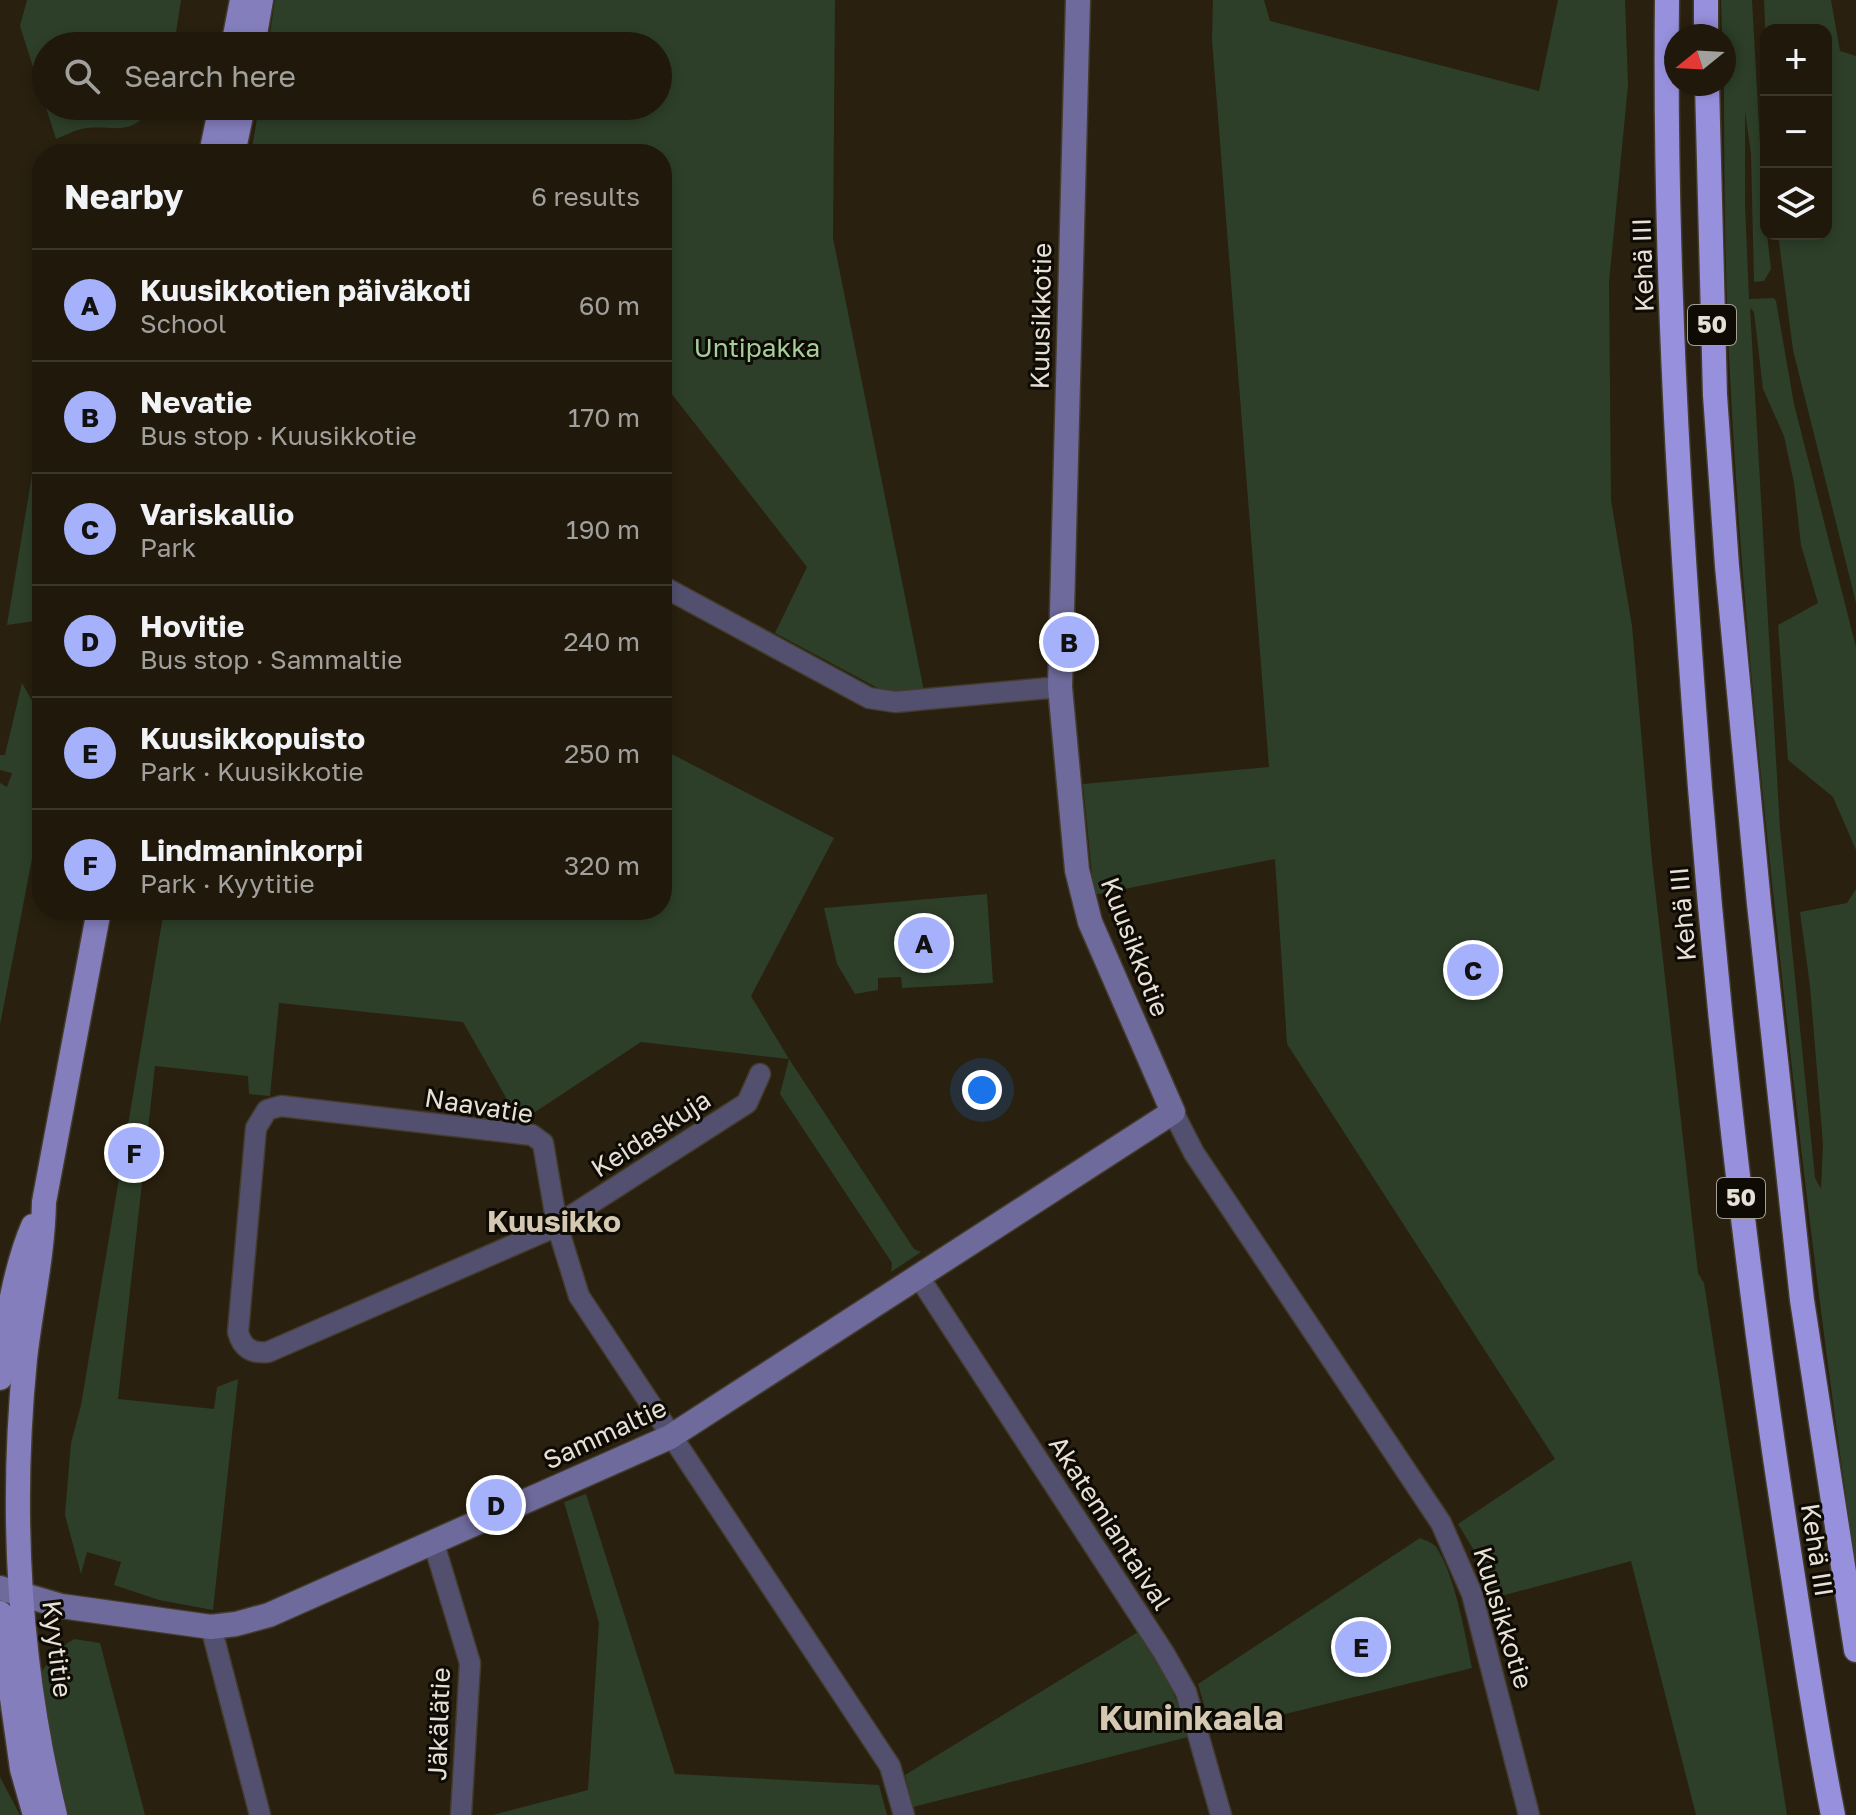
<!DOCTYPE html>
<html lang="en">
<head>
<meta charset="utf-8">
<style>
  :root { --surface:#1f180b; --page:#2c2519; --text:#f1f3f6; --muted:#a1a09d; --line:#3c372c; --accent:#a6b1fc }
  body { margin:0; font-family:"Golos Text",sans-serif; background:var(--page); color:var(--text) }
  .controls { position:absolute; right:24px; top:24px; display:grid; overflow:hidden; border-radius:16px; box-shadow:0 4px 12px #0003 }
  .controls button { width:72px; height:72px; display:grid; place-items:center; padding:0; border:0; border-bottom:2px solid var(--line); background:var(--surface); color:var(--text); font:40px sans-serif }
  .compass { position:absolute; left:1664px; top:24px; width:72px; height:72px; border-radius:50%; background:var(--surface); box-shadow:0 4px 12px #0003; rotate:252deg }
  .you { position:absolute; left:982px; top:1090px; width:28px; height:28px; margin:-20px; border:6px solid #fff; border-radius:50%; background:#1a73e8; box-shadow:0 0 0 12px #1a73e833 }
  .badge { display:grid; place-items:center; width:52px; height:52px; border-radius:50%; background:var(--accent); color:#111; font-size:26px; font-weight:700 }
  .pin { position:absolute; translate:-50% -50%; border:4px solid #fff; box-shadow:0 2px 8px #0006 }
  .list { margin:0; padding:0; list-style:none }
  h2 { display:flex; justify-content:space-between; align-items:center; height:104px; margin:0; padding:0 32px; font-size:34px }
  h2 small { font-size:26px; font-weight:400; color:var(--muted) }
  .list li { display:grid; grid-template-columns:52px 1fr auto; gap:24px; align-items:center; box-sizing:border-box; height:112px; padding:0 32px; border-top:2px solid var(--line) }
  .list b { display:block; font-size:30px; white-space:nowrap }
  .list p { margin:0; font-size:26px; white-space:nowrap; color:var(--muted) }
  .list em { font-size:26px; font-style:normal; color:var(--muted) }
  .icon { flex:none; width:44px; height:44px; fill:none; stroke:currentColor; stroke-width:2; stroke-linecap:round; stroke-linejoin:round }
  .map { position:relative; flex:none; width:1856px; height:1815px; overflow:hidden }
  .search { position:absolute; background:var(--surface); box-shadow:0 4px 12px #0003; left:32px; top:32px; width:640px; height:88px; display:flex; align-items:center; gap:20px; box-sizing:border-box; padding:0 28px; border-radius:44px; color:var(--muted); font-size:30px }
  .panel { position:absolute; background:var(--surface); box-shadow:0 4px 12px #0003; left:32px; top:144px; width:640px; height:776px; border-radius:32px }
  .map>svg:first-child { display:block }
</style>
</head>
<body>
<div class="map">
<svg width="1856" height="1815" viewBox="0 0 1856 1815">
  <rect width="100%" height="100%" fill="#29200f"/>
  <g fill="#2d3f29">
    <path d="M27,0H181L174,46H46V106H150C133,140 111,123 81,129C73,131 64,136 56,139L20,26Z"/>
    <path d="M275,0H835L833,238L924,691L887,693L775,633L807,567L671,393L662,387V154H251L259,106H658V46H268Z"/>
    <path d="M1213,0H1264L1270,21L1539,91L1558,0H1625L1628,85L1609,282L1611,500L1632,626L1652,861L1698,1273L1704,1283L1787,1815H1696L1631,1561L1494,1598L1478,1557L1458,1524L1555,1459L1287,1044L1275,859L1094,895L1083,784L1269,767L1212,40Z"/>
    <path d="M1721,0H1752L1763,199L1771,269L1764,281L1754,282L1751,154L1745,111V206L1749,299L1774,298L1776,301L1794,404L1856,647V850L1833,797L1788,760L1778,625L1818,603L1801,545L1794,483L1784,436L1763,389L1754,312L1750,308L1780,829L1815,1178L1821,1189L1823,1144L1810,986L1800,912L1847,903L1856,889V1566C1825,1355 1799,1142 1777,929C1757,745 1739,560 1730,375C1724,262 1724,147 1724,36H1722Z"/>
    <path d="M1764,0H1831L1840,51L1856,56V603L1793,350L1778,234H1826V30H1766V46Z"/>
    <path d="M42,415V620L7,625Z"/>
    <path d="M22,683L42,718V807L0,1025V783L7,787L12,773L0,770V755H5Z"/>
    <path d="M662,749L834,838L751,996L789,1059L914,1249L921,1252L891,1272L892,1263L780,1094L789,1059L641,1042L520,1122L463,1022L279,1003L270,1096L249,1094L248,1076L155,1066L118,1399L214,1409L217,1387L238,1379L213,1610L159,1600L114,1585L121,1562L87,1552L81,1574L65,1515L71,1443L81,1405L164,910H662Z"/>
    <path d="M987,894L993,983L902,988L901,977L878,978V990L855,994L837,964L824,908Z"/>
    <path d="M586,1494L675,1774L879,1785L887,1815H493L588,1790L599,1623L564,1502Z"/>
    <path d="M1420,1538C1426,1541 1432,1542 1436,1547C1455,1574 1465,1635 1472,1668L1212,1732L1198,1684Z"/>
    <path d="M1138,1632C1161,1667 1179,1697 1188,1737L913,1807L905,1775Z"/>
    <path d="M74,1639L100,1643L145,1815H64L38,1676L59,1649Z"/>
    <path d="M0,1777L20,1815H0Z"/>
  </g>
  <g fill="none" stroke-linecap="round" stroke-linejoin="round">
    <defs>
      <g id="street">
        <path d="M662,586L869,698L895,702L1060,687"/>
        <path d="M760,1074L747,1103L557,1225L548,1230L268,1352C252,1354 242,1348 238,1332L256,1128L267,1110L281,1106L532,1135L543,1143L557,1225L579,1296L890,1766L904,1815"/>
        <path d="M1173,1112L1194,1153L1441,1523L1472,1594L1529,1815"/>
        <path d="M919,1277L1164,1653L1186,1692L1221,1815"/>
        <path d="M434,1544L470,1663L461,1815"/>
        <path d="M211,1627L260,1815"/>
      </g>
      <path id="secondary" d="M0,1588L61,1606L211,1627L236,1624L269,1615L670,1437L1173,1112L1090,922L1077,870L1060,687L1078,0"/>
      <g id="primary">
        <path d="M233,46L242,0"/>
        <path d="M253,46L261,0"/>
        <path d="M211,154L221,106"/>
        <path d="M233,154L243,106"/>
        <path d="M0,1378C4,1333 15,1267 33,1226"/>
        <path d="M0,1613L22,1769L35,1815"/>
        <path d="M55,1815C19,1667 10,1511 25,1359C31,1306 43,1255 44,1202L99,910"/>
      </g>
      <g id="highway">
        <path d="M1667,0C1664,263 1680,526 1700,788C1720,1041 1749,1293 1788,1544C1802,1634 1815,1725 1833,1815"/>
        <path d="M1706,0V36"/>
        <path d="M1707,84L1715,395L1727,566L1759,904L1802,1300L1856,1650"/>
      </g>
    </defs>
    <use href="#street" stroke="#433b2b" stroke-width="23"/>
    <use href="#secondary" stroke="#433b2b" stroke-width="27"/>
    <use href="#primary" stroke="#433b2b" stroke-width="27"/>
    <use href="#highway" stroke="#433b2b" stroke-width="27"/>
    <use href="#street" stroke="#53506f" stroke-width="20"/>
    <use href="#secondary" stroke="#6e6a9b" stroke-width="24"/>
    <use href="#primary" stroke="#847ebd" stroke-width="24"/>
    <use href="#highway" stroke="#9790dd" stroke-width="24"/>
  </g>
  <g text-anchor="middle" stroke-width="6" stroke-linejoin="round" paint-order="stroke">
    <g fill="#0e0a04" stroke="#a5a097" stroke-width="2">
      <rect x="1688" y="305" width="48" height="40" rx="6"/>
      <rect x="1717" y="1178" width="48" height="40" rx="6"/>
    </g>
    <g font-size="24" font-weight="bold" fill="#e6e0d6">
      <text x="1712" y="333">50</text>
      <text x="1741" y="1206">50</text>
    </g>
    <g font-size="26" fill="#e6e0d6" stroke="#0e0a04">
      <text transform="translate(1643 265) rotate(-92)" y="9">Kehä III</text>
      <text transform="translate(1041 316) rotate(-89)" y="9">Kuusikkotie</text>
      <text transform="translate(1683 914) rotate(-95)" y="9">Kehä III</text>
      <text transform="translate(1135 947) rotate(69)" y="9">Kuusikkotie</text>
      <text transform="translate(479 1106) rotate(9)" y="9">Naavatie</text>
      <text transform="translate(651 1134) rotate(-33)" y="9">Keidaskuja</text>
      <text transform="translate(605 1434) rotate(-25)" y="9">Sammaltie</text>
      <text transform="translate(1110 1523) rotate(57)" y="9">Akatemiantaival</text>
      <text transform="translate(1817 1550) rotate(81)" y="9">Kehä III</text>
      <text transform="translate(1503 1618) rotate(73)" y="9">Kuusikkotie</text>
      <text transform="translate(57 1649) rotate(83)" y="9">Kyytitie</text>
      <text transform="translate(439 1724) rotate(-88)" y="9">Jäkälätie</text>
    </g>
    <g font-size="26" fill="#a5ce9b" stroke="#0e0a04">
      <text x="757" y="357">Untipakka</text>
    </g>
    <g font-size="30" font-weight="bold" fill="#d4c8b3" stroke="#0e0a04">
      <text x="554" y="1232">Kuusikko</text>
    </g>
    <g font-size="34" font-weight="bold" fill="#d4c8b3" stroke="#0e0a04">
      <text x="1191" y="1730">Kuninkaala</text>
    </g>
  </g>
</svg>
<div class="controls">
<button>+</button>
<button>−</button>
<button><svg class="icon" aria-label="layers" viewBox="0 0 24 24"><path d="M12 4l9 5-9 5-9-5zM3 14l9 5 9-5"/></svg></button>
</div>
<svg class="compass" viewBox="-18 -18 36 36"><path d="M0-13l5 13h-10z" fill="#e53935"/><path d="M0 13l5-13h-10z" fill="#a1a09d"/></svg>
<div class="you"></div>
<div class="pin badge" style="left:924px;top:943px">A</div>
<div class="pin badge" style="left:1069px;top:642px">B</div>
<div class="pin badge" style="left:1473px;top:970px">C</div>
<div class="pin badge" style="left:496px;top:1505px">D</div>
<div class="pin badge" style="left:1361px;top:1647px">E</div>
<div class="pin badge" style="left:134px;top:1153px">F</div>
<div class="search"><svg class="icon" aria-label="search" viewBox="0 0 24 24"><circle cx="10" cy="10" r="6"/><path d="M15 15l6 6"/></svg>Search here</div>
<section class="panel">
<h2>Nearby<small>6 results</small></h2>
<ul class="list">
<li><span class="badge">A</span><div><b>Kuusikkotien päiväkoti</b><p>School</p></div><em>60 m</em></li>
<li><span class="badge">B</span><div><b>Nevatie</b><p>Bus stop · Kuusikkotie</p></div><em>170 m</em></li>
<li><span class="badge">C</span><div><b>Variskallio</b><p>Park</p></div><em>190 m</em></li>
<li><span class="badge">D</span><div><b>Hovitie</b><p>Bus stop · Sammaltie</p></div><em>240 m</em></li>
<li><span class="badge">E</span><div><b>Kuusikkopuisto</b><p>Park · Kuusikkotie</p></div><em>250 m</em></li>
<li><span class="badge">F</span><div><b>Lindmaninkorpi</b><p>Park · Kyytitie</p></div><em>320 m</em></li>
</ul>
</section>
</div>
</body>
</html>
